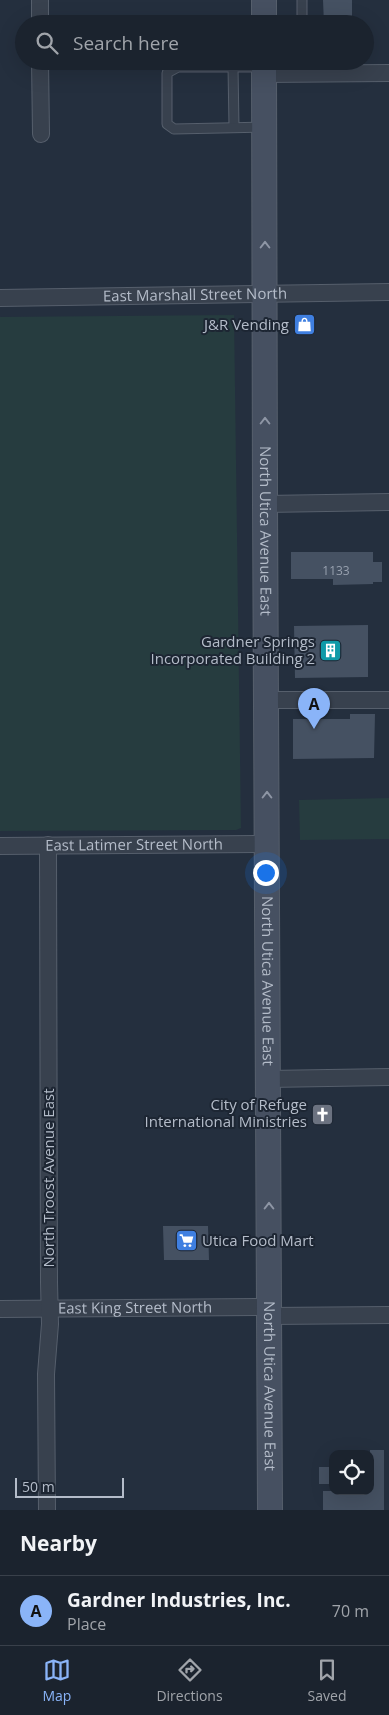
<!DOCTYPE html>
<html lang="en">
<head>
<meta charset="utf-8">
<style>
  :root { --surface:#1b232e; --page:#282f3a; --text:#f1f3f6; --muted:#a0a4aa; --line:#39404a; --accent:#8ab4f8 }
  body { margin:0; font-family:"Open Sans",sans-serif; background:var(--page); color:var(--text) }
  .controls { position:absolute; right:15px; bottom:15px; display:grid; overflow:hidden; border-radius:10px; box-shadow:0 5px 20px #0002 }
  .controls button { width:45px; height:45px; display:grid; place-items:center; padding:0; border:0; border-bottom:1px solid var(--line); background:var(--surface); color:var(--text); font:25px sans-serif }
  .scale { position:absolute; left:15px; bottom:12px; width:109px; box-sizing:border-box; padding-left:5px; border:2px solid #b4bcc9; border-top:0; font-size:14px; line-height:18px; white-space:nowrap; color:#b4bcc9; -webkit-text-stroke:4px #1d2633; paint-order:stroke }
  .you { position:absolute; left:265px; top:872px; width:18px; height:18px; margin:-12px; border:4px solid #fff; border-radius:50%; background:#1a73e8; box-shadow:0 0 0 8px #1a73e833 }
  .badge { display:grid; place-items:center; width:32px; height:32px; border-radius:50%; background:var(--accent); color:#111; font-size:16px; font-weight:700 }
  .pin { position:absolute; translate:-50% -41px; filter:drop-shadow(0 1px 2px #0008) }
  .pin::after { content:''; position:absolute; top:26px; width:18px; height:15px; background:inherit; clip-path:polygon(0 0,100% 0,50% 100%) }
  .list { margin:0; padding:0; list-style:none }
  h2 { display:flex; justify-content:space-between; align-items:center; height:65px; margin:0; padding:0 20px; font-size:21px }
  h2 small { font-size:16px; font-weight:400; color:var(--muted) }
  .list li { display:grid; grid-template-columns:32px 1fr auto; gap:15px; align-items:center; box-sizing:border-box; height:70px; padding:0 20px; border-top:1px solid var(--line) }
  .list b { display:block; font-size:19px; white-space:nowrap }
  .list p { margin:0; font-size:16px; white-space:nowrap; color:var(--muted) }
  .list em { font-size:16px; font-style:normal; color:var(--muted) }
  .icon { flex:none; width:28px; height:28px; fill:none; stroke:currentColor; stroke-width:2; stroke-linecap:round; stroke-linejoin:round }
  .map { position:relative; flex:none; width:389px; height:1510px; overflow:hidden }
  .search { position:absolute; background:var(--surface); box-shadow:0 5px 20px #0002; left:15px; right:15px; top:15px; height:55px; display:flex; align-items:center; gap:12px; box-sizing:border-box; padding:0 18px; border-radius:28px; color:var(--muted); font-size:19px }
  .sheet { height:135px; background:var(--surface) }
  nav { display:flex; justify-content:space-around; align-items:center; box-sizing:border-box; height:70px; border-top:1px solid var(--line); background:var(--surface); font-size:14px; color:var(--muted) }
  nav a { display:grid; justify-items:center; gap:2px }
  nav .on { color:var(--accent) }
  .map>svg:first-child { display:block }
</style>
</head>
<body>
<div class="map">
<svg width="389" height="1510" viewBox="0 0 389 1510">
  <rect width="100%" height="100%" fill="#242f3e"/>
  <g fill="#263c3f">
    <path d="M234,315L241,828L236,830L0,831V317Z"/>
    <path d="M389,798V839L300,840L299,800Z"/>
  </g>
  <g fill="#455162">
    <path d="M323,0H352V24H324Z"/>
    <path d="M291,552H373V562H382V582H373V584L333,585V579H291Z"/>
    <path d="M368,625V677L295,678L294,626Z"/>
    <path d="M350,714H375L374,758L293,759V719H350Z"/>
    <path d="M163,1226H208L209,1260H164Z"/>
    <path d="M370,1450H384V1510H323V1491H370Z"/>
    <rect x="319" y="1467" width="14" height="17"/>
  </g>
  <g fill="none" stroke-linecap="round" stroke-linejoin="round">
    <defs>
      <g id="service">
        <path d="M302,24V0"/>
        <path d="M233,67L234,127"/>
        <path d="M263,127L174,129L167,124V73L178,67H264"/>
      </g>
      <g id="minor">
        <path d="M40,0V24"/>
        <path d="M40,61L41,134"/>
        <path d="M264,74L389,73"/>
        <path id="s1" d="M0,298L389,292"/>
        <path d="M265,504L389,502"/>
        <path d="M266,700H389"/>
        <path id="s2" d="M0,846L267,844"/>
        <path d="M268,1079L389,1077"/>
        <path id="s3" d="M0,1309L270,1307"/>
        <path d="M270,1316L389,1315"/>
        <path d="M47,1510L46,1374L50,1324L49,1282L48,845"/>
      </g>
      <g id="secondary">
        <path d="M264,0V24"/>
        <path id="s4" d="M264,61L265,504L270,1510"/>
      </g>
    </defs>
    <use href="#service" stroke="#565f6c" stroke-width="11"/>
    <use href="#minor" stroke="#565f6c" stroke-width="18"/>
    <use href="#secondary" stroke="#565f6c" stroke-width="26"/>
    <use href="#service" stroke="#38414e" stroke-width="9"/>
    <use href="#minor" stroke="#38414e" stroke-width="16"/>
    <use href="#secondary" stroke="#465061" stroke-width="24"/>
  </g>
  <defs><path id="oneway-chevron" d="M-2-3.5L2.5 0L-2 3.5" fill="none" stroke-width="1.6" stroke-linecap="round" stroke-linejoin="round" transform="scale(1.25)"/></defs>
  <g stroke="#8e96a5">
    <use href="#oneway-chevron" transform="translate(265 245) rotate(-90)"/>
    <use href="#oneway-chevron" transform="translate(265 421) rotate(-90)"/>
    <use href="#oneway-chevron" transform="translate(267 795) rotate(-90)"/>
    <use href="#oneway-chevron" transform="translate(269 1206) rotate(-90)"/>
  </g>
  <defs>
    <symbol id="shop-square" viewBox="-11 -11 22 22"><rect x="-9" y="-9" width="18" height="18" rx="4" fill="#3f7fe0" stroke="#1d2633"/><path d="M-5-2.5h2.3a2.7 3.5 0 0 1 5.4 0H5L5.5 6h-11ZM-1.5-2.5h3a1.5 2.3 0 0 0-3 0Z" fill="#fff"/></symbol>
    <symbol id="building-square" viewBox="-11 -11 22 22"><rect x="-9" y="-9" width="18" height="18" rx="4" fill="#0f9aa8" stroke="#1d2633"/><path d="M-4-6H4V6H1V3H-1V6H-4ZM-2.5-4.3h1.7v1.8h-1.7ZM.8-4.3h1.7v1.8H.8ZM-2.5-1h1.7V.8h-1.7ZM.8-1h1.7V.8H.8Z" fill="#fff"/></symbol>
    <symbol id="church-square" viewBox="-11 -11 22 22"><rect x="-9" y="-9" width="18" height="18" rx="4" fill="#6b7280" stroke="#1d2633"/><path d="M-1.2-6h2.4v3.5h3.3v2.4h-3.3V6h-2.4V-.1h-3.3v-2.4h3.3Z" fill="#fff"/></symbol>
    <symbol id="supermarket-square" viewBox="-11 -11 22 22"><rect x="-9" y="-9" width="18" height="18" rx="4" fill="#3f7fe0" stroke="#1d2633"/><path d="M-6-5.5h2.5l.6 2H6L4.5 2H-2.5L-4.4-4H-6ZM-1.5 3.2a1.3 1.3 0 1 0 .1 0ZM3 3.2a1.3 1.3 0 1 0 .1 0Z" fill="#fff"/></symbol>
  </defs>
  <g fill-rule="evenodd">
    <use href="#shop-square" x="292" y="312" width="25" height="25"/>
    <use href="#building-square" x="318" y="638" width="25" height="25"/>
    <use href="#church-square" x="310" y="1102" width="25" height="25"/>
    <use href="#supermarket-square" x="174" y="1228" width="25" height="25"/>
  </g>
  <g text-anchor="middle" stroke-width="4" stroke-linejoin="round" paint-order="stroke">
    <g font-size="12" fill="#98a1af">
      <text x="336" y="575">1133</text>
    </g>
    <g font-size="15" fill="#b4bcc9" stroke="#1d2633">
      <text dy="5" stroke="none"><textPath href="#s1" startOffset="195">East Marshall Street North</textPath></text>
      <text dy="5" stroke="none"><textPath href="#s4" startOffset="470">North Utica Avenue East</textPath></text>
      <text dy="5" stroke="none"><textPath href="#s2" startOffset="134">East Latimer Street North</textPath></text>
      <text dy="5" stroke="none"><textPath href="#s4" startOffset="920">North Utica Avenue East</textPath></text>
      <text transform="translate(49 1178) rotate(-90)" y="5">North Troost Avenue East</text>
      <text dy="5" stroke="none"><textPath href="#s3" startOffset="135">East King Street North</textPath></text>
      <text dy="5" stroke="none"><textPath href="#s4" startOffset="1325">North Utica Avenue East</textPath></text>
    </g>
    <g font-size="15" fill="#b4bcc9" stroke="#1d2633" text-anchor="end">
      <text x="289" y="330">J&amp;R Vending</text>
      <text x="315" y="647">Gardner Springs<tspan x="315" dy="17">Incorporated Building 2</tspan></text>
      <text x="307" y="1110">City of Refuge<tspan x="307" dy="17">International Ministries</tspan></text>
      <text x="202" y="1246" text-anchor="start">Utica Food Mart</text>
    </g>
  </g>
</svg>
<div class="controls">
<button><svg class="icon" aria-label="locate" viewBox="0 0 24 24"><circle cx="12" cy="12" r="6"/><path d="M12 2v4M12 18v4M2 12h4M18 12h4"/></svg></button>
</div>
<div class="scale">50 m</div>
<div class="you"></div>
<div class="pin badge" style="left:314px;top:729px">A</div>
<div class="search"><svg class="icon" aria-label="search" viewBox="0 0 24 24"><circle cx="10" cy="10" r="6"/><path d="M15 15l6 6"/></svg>Search here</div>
</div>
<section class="sheet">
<h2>Nearby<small></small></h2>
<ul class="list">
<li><span class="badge">A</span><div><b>Gardner Industries, Inc.</b><p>Place</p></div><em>70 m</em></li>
</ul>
</section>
<nav>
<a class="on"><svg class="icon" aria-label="map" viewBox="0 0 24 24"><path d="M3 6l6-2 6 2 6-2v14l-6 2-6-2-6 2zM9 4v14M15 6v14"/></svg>Map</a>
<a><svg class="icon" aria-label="directions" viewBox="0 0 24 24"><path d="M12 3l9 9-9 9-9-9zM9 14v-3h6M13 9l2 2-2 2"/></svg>Directions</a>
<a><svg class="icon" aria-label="saved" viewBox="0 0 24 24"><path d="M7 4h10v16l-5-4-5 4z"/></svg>Saved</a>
</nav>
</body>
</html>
